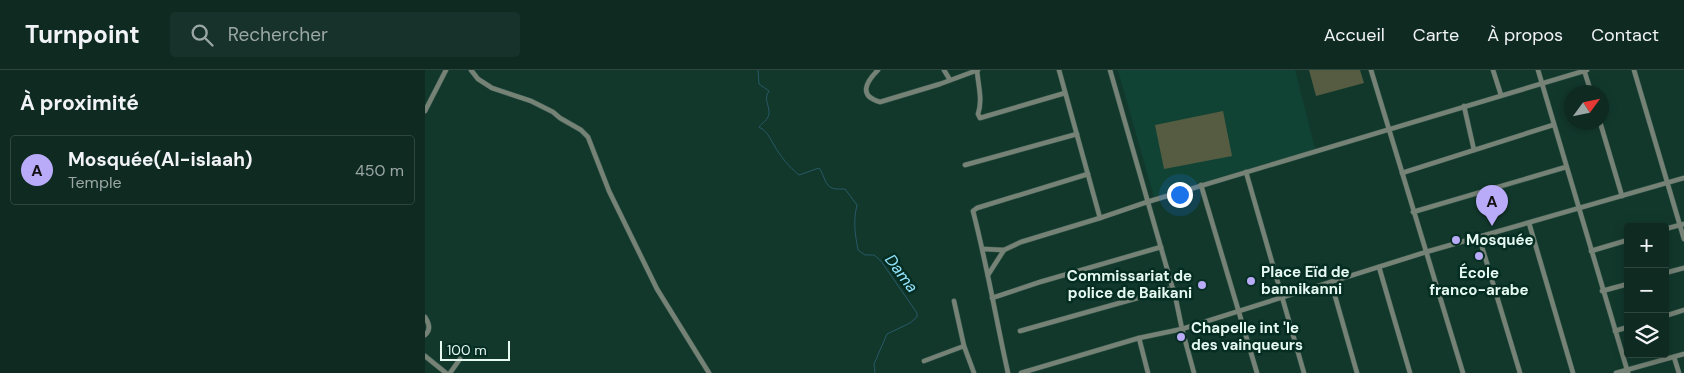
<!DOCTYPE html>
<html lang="fr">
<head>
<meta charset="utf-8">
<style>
  :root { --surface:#0e2a21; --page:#17322a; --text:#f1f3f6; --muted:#9ba7a5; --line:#2e463f; --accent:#b9abf7 }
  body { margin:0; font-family:"DM Sans",sans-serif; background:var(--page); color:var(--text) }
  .controls { position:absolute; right:15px; bottom:15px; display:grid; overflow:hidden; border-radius:5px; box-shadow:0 2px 12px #0003 }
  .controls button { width:45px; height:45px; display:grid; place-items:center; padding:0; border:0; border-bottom:1px solid var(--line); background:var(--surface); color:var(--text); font:25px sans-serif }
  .compass { position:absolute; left:1139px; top:15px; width:45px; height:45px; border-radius:50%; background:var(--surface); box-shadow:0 2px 12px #0003; rotate:57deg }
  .scale { position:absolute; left:15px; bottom:12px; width:70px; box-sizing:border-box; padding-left:5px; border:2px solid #e5f9f1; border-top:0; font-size:14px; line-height:18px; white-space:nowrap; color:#e5f9f1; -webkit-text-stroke:4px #062d22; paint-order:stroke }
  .you { position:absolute; left:754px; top:124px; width:18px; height:18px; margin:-12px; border:4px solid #fff; border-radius:50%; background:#1a73e8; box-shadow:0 0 0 8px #1a73e833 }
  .badge { display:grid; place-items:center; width:32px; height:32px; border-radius:50%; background:var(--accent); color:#111; font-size:16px; font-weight:700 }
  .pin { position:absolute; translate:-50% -41px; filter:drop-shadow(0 1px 2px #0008) }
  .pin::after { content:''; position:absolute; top:26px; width:18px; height:15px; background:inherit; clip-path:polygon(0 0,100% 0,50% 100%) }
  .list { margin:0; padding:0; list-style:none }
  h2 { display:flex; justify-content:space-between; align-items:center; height:65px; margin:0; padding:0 20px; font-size:21px }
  h2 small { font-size:16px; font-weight:400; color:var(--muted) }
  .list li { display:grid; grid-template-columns:32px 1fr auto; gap:15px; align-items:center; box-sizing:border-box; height:70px; margin:0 10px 10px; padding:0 10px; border:1px solid var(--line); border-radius:5px }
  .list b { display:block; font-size:19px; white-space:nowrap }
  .list p { margin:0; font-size:16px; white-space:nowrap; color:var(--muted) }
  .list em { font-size:16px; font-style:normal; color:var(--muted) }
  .icon { flex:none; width:28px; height:28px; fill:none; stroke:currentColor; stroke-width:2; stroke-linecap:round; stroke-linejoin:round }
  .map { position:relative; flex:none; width:1259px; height:303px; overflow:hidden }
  header { display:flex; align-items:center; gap:30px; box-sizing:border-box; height:70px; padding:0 25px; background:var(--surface); border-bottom:1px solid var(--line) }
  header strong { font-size:24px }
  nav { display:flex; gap:28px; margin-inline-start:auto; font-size:18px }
  .search { width:350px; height:45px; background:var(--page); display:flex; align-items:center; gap:12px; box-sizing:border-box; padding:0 18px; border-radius:5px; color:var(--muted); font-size:19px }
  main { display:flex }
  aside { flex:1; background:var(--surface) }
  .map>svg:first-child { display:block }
</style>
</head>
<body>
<header>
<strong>Turnpoint</strong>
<div class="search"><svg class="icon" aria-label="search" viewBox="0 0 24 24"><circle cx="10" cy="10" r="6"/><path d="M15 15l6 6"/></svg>Rechercher</div>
<nav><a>Accueil</a><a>Carte</a><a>À propos</a><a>Contact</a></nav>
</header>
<main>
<aside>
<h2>À proximité<small></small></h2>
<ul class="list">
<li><span class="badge">A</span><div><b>Mosquée(Al-islaah)</b><p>Temple</p></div><em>450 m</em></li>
</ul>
</aside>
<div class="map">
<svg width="1259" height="303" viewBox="0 0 1259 303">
  <rect width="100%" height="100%" fill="#12382c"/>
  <path fill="#114335" d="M693,0H870L890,79L729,127Z"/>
  <g fill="#555c42">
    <path d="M884,0H935L939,13L891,26Z"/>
    <path d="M798,41L807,86L739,99L730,55Z"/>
  </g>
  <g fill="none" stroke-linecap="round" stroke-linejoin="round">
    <path stroke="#285966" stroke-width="1" d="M333,0L334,14L344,21C338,29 345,36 344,44C343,50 337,53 334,57C343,62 344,67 349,75C356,87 364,97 374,105L394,98C400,105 399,118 411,119C414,119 417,119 420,119L432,135C428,151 430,164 433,180L440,185H449L456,191L492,243V247L485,253L462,264L449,294L450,303"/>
    <defs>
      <g id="minor">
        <path d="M46,0L53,9L67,18L106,31L128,42L135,48L156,60L163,67L184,121L232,219L284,303"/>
        <path d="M453,0C441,12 433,26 455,32L515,14L553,0"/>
        <path d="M519,0L525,10"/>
        <path d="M552,0C553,15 558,30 553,44L555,48L640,23"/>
        <path d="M634,0L675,148"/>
        <path d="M685,0L751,230L757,259L769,303"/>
        <path d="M946,0L1038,303"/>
        <path d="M1068,0L1076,25"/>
        <path d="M1113,0L1203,303"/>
        <path d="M1159,0L1166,22"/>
        <path d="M1209,0L1259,169"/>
        <path d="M1039,36L1049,80"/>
        <path d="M0,41L21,0"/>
        <path d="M1175,52L1197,126"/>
        <path d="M540,95L652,64"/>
        <path d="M821,102L879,303"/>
        <path d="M977,103L1128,55"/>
        <path d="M776,115L832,303"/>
        <path d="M988,142L1141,97"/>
        <path d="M1104,153L1148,303"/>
        <path d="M1240,159L1259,154"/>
        <path d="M1054,167L1095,303"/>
        <path d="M558,179L579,180L596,172L675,148L722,132L1162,0"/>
        <path d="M1166,181L1203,170"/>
        <path d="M954,197L985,303"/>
        <path d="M1240,203L1259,198"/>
        <path d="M563,205L579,180"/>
        <path d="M906,212L932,303"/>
        <path d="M1177,221L1203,214"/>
        <path d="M567,228L615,212L736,177"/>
        <path d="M529,231L539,276L549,303"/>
        <path d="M1240,246L1259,240"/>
        <path d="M0,247C4,253 6,260 0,265"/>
        <path d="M595,261L748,218"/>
        <path d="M1190,261L1203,257"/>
        <path d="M714,268L723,303"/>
        <path d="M0,286L21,303"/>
        <path d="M1249,287L1254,303"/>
        <path d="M499,291L539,276"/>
        <path d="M25,303L35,289"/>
        <path d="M583,303C571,249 562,195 548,141L552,138L663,104"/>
        <path d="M596,303L714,268L757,259L1001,182L1259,108"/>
        <path d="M1191,303L1259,284"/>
      </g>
    </defs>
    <use href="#minor" stroke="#34574c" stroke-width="5.5"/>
    <use href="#minor" stroke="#768276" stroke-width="4.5"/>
  </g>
  <g fill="#b9abf7" stroke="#062d22" stroke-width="2">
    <circle cx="1031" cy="170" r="5"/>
    <circle cx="1054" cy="186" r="5"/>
    <circle cx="826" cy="211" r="5"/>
    <circle cx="777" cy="215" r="5"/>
    <circle cx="756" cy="267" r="5"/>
  </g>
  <g text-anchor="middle" stroke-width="5" stroke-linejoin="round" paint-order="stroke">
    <g font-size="15" font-weight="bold" fill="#e5f9f1" stroke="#062d22" text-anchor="start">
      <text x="1041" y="175">Mosquée</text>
      <text x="836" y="207">Place Eïd de<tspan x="836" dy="17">bannikanni</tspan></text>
      <text x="1054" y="208" text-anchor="middle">École<tspan x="1054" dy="17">franco-arabe</tspan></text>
      <text x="767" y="211" text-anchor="end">Commissariat de<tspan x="767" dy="17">police de Baikani</tspan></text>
      <text x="766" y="263">Chapelle int 'le<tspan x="766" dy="17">des vainqueurs</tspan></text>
    </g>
    <g font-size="16" font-style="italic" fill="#93e5fe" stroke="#062d22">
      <text transform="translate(477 203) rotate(53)" y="6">Dama</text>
    </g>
  </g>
</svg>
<div class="controls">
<button>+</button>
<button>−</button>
<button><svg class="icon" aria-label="layers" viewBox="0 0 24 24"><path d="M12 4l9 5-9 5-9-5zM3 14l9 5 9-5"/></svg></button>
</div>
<svg class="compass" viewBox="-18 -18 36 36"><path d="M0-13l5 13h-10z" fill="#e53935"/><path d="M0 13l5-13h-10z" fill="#9ba7a5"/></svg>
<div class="scale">100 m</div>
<div class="you"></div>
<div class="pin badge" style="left:1067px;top:156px">A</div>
</div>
</main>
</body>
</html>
